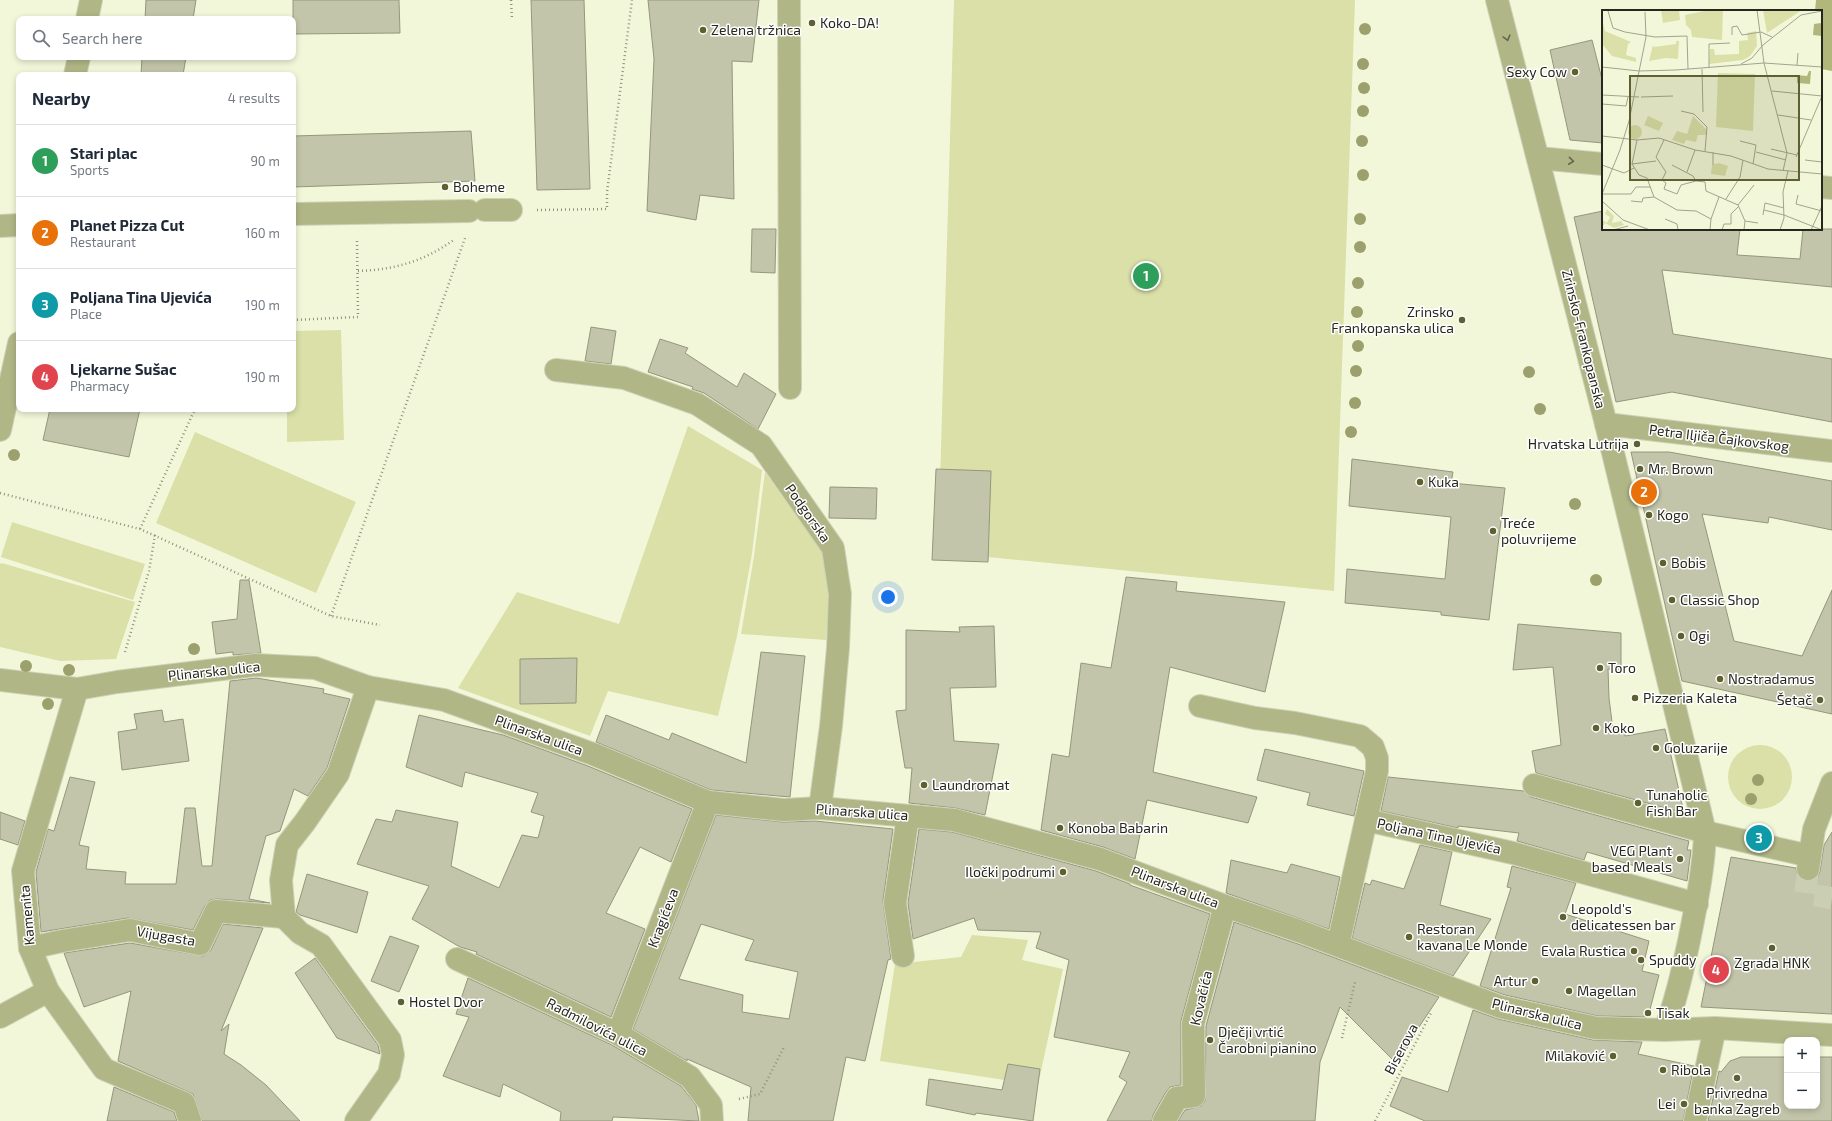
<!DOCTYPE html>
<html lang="en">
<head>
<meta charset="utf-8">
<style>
  :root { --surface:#fff; --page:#f6f6f7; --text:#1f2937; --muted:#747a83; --line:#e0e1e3; --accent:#b45309 }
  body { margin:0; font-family:"Exo 2",sans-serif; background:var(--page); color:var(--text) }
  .controls { position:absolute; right:12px; bottom:12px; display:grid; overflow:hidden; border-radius:8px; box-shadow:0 2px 6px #0003 }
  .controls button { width:36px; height:36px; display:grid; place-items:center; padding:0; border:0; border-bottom:1px solid var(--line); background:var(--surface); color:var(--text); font:20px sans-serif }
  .you { position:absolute; left:888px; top:597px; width:14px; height:14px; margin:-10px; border:3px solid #fff; border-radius:50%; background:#1a73e8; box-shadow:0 0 0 6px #1a73e833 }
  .badge { display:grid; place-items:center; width:26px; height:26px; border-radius:50%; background:var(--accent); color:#fff; font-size:13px; font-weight:700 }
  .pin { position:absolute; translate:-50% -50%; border:2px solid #fff; box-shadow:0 1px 4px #0006 }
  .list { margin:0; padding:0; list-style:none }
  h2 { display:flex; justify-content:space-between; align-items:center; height:52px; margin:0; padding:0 16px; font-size:17px }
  h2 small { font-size:13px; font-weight:400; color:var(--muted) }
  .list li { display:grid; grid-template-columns:26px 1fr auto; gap:12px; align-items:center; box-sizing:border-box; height:72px; padding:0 16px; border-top:1px solid var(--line) }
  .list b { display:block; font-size:15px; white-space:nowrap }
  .list p { margin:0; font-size:13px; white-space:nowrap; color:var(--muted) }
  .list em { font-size:13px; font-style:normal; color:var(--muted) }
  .icon { flex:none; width:22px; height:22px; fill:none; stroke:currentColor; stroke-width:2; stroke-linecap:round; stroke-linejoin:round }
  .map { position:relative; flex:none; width:1832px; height:1121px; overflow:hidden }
  .search { position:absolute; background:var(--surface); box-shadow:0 2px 6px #0003; left:16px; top:16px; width:280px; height:44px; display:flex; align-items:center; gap:10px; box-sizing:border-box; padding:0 14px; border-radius:8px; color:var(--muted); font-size:15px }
  .panel { position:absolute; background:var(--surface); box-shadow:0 2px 6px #0003; left:16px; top:72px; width:280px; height:340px; border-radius:8px }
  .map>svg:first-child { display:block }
</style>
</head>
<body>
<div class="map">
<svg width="1832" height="1121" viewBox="0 0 1832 1121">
  <rect width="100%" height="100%" fill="#f3f7d9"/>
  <g fill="#dae0a8">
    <path d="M954,0H1355L1334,591L938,552Z"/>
    <path d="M341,330L344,440L287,442V409H293V331Z"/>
    <path d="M688,426L762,470L752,554L737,636L718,716L608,691L590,736L458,688L517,592L619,624Z"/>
    <path d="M195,432L356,502L316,593L156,523Z"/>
    <path d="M765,472L832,566L826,640L741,634L754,556Z"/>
    <path d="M12,522L145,564L133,600L1,557Z"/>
    <path d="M2,563L135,602L116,659L60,661L0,647V564Z"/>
    <circle cx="1760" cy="777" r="32"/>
    <path d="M972,935L1028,940L1022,960L1063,969L1038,1085L880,1061L895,964L961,957Z"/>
  </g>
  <path fill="#b1b77b" d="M1816,0H1832V71L1821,69V11H1815Z"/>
  <g fill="#c2c5a9" stroke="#94977c" fill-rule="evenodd">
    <path d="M146,0H196L193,19H145Z"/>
    <path d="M293,0H399L400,33L293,34Z"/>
    <path d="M531,0H584L590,189L537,190Z"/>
    <path d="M648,0H759L752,62L732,61L734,199L700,195L696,220L647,211L654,59Z"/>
    <path d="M1592,40L1603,83V143L1570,140L1550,50Z"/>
    <path d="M142,57H186L183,75H141Z"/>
    <path d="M471,131L475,181L293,187V136Z"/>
    <path d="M1603,211V229H1740L1737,255L1800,259L1803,229H1832V287L1662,270L1673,334L1832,359V422L1672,392L1616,402L1574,217Z"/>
    <path d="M752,229H776L775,273L751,272Z"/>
    <path d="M591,327L616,331L611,364L585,361Z"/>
    <path d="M660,339L688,348L685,353L737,387L744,373L776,394L758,429L704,393L692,389L693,387L648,372Z"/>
    <path d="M50,409H140L129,457L43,440Z"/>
    <path d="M1631,452H1669L1832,481V530L1769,517L1768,523L1702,514L1734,641L1802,656L1832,590V714L1682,681Z"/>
    <path d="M1352,459L1453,472L1451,483L1505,488L1489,620L1441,615V612L1345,603L1347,569L1445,579L1451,517L1349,506Z"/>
    <path d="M936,469L991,471L988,562L932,560Z"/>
    <path d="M830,487L877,488L876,519L829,518Z"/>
    <path d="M1126,577L1177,582L1176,591L1285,602L1265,692L1170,667L1153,772L1257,797L1248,823L1147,800L1135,859L1103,847L1041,830L1052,754L1069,757L1081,663L1111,668Z"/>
    <path d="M240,580H249L261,653L233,655V652L216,654L212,622L237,619Z"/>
    <path d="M1518,624L1621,633V670L1608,669L1609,698L1613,730L1625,728V736L1665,729L1684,813L1536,773L1532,751L1561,745L1553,667L1513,670Z"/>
    <path d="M994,626L996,687L950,688L954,741L999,744L985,815L955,808L909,803L912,768H905L896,711L906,710V630L960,632L959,627Z"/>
    <path d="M761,652L805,656L790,797L711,790L596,742L606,715L669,740L672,733L746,763Z"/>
    <path d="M577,658L576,703L520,704V659Z"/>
    <path d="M256,678L324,689L323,693L350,699L327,768L308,796L294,789L280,831L266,836L249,899L270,903L217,899L210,900L205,906L193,930L128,918L41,932L36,872L48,829L54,831L70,777L95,782L79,845L89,847L86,869L126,872L125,884H176L185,808H195L202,866H212L230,681Z"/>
    <path d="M162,710L164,722L183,719L189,761L122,770L118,732L137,729L134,714Z"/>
    <path d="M419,715L503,735L588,766L692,809L671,862L640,847L606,913L645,929L611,1017L476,954L477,952L460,947L412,919L429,886L357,864L376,819L392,822L396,810L458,822L451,866L499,888L522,835L538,838L544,816L531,812L538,793L465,772L462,787L406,767Z"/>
    <path d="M1265,749L1364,771L1354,816L1307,805L1310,793L1257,780Z"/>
    <path d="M1388,777L1524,791L1531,797L1689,841L1687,850H1691L1687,881L1587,852L1584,860L1517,841L1519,833L1458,826V828L1381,811Z"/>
    <path d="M0,812L25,821L18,845L0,839Z"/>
    <path d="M716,815L783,822L815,821L893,829L883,901L891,959L888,960L865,1061L846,1057L833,1121H748L751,1087L687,1059V1061L633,1029ZM701,924L754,940L745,960L798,972L789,1019L742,1012L743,995L679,979Z"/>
    <path d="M919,829L952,832L1096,871L1130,884V885L1210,914L1181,1021V1085L1170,1087L1166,1092L1153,1115L1152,1121H1107L1127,1082L1119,1077L1130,1052L1054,1037L1069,960L1036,948L1041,932L978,930L974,918L913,939L908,903Z"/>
    <path d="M1832,832V1014L1701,1007L1731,857L1796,868L1797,874L1801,879L1807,881H1812L1818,877L1820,871L1824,845Z"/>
    <path d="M1420,845L1452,852L1440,905L1491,919L1453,976L1352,938L1365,883L1370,885L1372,880L1404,889Z"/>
    <path d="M1231,860L1287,873L1291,864L1340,877L1329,929L1226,893Z"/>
    <path d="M1512,866L1576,883L1565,914L1649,941L1642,971L1659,975L1648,1017L1598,1016L1505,995L1480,986L1511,888L1507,887Z"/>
    <path d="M307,874L368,892L357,933L300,915L296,912Z"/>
    <path d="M1234,922L1298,944L1439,997L1417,1030L1398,1065L1340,1007L1320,1062L1315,1121H1178L1185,1110L1201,1106L1205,1101L1206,1026Z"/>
    <path d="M223,924L263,928L221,1031L229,1024L224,1054L241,1065L266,1085L300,1121H202L193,1094L118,1061L131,991L84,1007L64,953L130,943L203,956L211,950Z"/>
    <path d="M390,936L419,946L399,992L371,981Z"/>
    <path d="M315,958L378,1045L380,1054L337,1038L295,973Z"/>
    <path d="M468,978L612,1045L681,1086L696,1105L699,1121L613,1117L612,1121H560L561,1112L503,1084L500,1097L443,1076L469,1017L456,1014Z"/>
    <path d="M1473,1010L1498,1019L1593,1040L1642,1042L1638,1054L1694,1066L1683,1121H1425L1390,1106L1402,1077L1448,1092Z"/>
    <path d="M1741,1057H1787V1106H1817V1057H1832V1121H1708L1719,1071L1721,1072L1730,1061Z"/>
    <path d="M1008,1064L1040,1069L1033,1121L976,1113L975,1115L926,1105L929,1079L1002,1090Z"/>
    <path d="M114,1087L174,1112L177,1121H107Z"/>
  </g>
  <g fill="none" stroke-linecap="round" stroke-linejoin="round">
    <path stroke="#caceb3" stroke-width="22" stroke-dasharray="22 11" stroke-linecap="butt" d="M1808,871L1805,894L1832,898"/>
    <defs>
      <g id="minor">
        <path d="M789,0L790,388"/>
        <path d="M1497,0L1606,424L1705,832C1704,869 1696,905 1689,941C1682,973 1676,1000 1665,1030"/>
        <path d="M87,19L91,0"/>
        <path d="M75,75L79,57"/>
        <path d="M1538,158L1603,164"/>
        <path d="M1821,187L1832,188"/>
        <path d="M485,210H511"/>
        <path d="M293,214L469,211"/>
        <path d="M0,226L19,225"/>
        <path d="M556,370L624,378L697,404L761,445L833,548L840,594L838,648L831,726L820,808"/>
        <path d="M1606,424L1832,451"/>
        <path d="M0,430L19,343"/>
        <path d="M0,680L77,689L117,682L256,665L315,668L368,687L444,700L593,754L708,802L784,810L820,808L954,820L1100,859L1225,906L1302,932L1501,1007L1596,1028L1665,1030L1715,1028L1832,1035"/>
        <path d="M77,689L23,871L30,948L48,991L104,1069L184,1103L190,1121"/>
        <path d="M1200,706L1255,718L1295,723L1360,736L1373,747L1377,758V771L1338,945"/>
        <path d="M1534,785L1705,832L1810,856"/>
        <path d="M1366,820L1513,853L1697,904"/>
        <path d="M1808,869L1814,829L1832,783"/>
        <path d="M30,948L62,941L130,930L200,944L216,911L284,917"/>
        <path d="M903,956L895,903L908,816"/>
        <path d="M457,959L618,1034L690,1077L711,1105L712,1121"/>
        <path d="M0,1017L48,991"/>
        <path d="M618,1034L708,802"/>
        <path d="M356,1121L389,1074L393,1055L390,1040L321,945L300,933L284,917L281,880L287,845L305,822L338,774L368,687"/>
        <path d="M1164,1121L1177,1098L1194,1096L1193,1024L1225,906"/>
        <path d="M1695,1121L1715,1028"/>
      </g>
    </defs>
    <use href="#minor" stroke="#ced2b7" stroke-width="24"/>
    <g stroke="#90927e" stroke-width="2.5" stroke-dasharray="1 3" stroke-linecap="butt">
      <path d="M511,0L512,19"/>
      <path d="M537,210L607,209V192L632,0"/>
      <path d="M358,271C394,270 425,261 455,239"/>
      <path d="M293,320L358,317L357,241"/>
      <path d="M0,493L140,529L331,616L380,625"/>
      <path d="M140,529L195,409"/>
      <path d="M331,616L465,238"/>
      <path d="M125,652L149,571L155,535"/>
      <path d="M1342,1038L1355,982"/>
      <path d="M739,1099L760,1094L784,1047"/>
      <path d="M1375,1121L1432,1011"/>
    </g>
    <use href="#minor" stroke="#b1b687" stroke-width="22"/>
  </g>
  <g fill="#9ca06d">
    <circle cx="1365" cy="29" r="6"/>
    <circle cx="1363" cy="64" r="6"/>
    <circle cx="1364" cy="88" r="6"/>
    <circle cx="1363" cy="111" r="6"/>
    <circle cx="1362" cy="141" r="6"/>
    <circle cx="1363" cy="175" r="6"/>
    <circle cx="1360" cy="219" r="6"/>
    <circle cx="1360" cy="247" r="6"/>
    <circle cx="1358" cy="283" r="6"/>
    <circle cx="1357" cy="312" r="6"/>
    <circle cx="1358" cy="346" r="6"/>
    <circle cx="1356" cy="371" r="6"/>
    <circle cx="1529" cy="372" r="6"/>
    <circle cx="1355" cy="403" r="6"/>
    <circle cx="1540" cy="409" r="6"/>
    <circle cx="1351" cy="432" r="6"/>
    <circle cx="14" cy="455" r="6"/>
    <circle cx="1575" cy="504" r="6"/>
    <circle cx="1596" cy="580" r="6"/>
    <circle cx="194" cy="649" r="6"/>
    <circle cx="26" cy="666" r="6"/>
    <circle cx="69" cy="670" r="6"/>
    <circle cx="48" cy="704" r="6"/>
    <circle cx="1758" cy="780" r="6"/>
    <circle cx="1751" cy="799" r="6"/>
  </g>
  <defs><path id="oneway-chevron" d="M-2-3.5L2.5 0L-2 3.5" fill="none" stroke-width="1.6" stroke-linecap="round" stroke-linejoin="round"/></defs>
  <g stroke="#65684d">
    <use href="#oneway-chevron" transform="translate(1507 38) rotate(75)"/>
    <use href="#oneway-chevron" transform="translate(1571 161) rotate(6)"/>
  </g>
  <g fill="#5e612f" stroke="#fff" stroke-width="1.5">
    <circle cx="812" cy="23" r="4"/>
    <circle cx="703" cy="30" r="4"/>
    <circle cx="1575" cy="72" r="4"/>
    <circle cx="445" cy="187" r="4"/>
    <circle cx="1462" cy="320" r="4"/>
    <circle cx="1637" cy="444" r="4"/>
    <circle cx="1640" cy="469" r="4"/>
    <circle cx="1420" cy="482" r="4"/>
    <circle cx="1649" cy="515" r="4"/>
    <circle cx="1493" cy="531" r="4"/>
    <circle cx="1663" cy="563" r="4"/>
    <circle cx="1672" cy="600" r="4"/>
    <circle cx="1681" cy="636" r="4"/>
    <circle cx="1600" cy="668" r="4"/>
    <circle cx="1720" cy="679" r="4"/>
    <circle cx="1635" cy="698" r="4"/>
    <circle cx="1820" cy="700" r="4"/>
    <circle cx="1596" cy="728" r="4"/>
    <circle cx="1656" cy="748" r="4"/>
    <circle cx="924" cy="785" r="4"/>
    <circle cx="1638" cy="803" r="4"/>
    <circle cx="1060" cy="828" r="4"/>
    <circle cx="1680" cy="859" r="4"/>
    <circle cx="1063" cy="872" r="4"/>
    <circle cx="1563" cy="917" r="4"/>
    <circle cx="1409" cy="937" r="4"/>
    <circle cx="1772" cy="948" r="4"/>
    <circle cx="1634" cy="951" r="4"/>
    <circle cx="1641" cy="960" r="4"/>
    <circle cx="1535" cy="981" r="4"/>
    <circle cx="1569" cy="991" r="4"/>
    <circle cx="401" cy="1002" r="4"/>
    <circle cx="1648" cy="1013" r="4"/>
    <circle cx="1210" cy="1040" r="4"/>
    <circle cx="1613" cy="1056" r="4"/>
    <circle cx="1663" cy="1070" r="4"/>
    <circle cx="1737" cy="1078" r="4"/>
    <circle cx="1684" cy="1104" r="4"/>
  </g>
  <g text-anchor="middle" stroke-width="3" stroke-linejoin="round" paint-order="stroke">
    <g font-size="14" fill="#27281d" stroke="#fff" text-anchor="start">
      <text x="820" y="28">Koko-DA!</text>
      <text x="711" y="35">Zelena tržnica</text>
      <text x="1567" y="77" text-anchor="end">Sexy Cow</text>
      <text x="453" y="192">Boheme</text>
      <text x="1454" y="317" text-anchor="end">Zrinsko<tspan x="1454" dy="16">Frankopanska ulica</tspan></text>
      <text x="1629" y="449" text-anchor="end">Hrvatska Lutrija</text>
      <text x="1648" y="474">Mr. Brown</text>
      <text x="1428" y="487">Kuka</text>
      <text x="1657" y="520">Kogo</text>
      <text x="1501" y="528">Treće<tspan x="1501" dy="16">poluvrijeme</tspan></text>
      <text x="1671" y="568">Bobis</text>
      <text x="1680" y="605">Classic Shop</text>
      <text x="1689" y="641">Ogi</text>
      <text x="1608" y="673">Toro</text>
      <text x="1728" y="684">Nostradamus</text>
      <text x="1643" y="703">Pizzeria Kaleta</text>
      <text x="1812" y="705" text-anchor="end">Šetač</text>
      <text x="1604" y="733">Koko</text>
      <text x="1664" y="753">Goluzarije</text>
      <text x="932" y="790">Laundromat</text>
      <text x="1646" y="800">Tunaholic<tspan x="1646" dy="16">Fish Bar</tspan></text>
      <text x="1068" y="833">Konoba Babarin</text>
      <text x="1672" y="856" text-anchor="end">VEG Plant<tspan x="1672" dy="16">based Meals</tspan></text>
      <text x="1055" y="877" text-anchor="end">Iločki podrumi</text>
      <text x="1571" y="914">Leopold's<tspan x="1571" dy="16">delicatessen bar</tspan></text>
      <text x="1417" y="934">Restoran<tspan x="1417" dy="16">kavana Le Monde</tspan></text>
      <text x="1626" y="956" text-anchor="end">Evala Rustica</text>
      <text x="1649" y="965">Spuddy</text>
      <text x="1772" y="968" text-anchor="middle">Zgrada HNK</text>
      <text x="1527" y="986" text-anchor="end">Artur</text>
      <text x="1577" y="996">Magellan</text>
      <text x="409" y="1007">Hostel Dvor</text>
      <text x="1656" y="1018">Tisak</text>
      <text x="1218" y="1037">Dječji vrtić<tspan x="1218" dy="16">Čarobni pianino</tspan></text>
      <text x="1605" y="1061" text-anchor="end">Milaković</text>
      <text x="1671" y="1075">Ribola</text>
      <text x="1737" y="1098" text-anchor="middle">Privredna<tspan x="1737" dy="16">banka Zagreb</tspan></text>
      <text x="1676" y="1109" text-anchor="end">Lei</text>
    </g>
    <g font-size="14" fill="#27281d" stroke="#fff">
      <text transform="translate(1584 339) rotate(76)" y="5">Zrinsko-Frankopanska</text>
      <text transform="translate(1719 438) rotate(7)" y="5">Petra Iljiča Čajkovskog</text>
      <text transform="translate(808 513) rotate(55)" y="5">Podgorska</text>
      <text transform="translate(214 671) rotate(-6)" y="5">Plinarska ulica</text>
      <text transform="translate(539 735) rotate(20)" y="5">Plinarska ulica</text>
      <text transform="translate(862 812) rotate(4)" y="5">Plinarska ulica</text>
      <text transform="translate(1439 836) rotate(12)" y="5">Poljana Tina Ujevića</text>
      <text transform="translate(1175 887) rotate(21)" y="5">Plinarska ulica</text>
      <text transform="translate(27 915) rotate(-95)" y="5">Kamenita</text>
      <text transform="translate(663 918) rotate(-69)" y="5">Kragićeva</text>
      <text transform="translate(166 936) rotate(10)" y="5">Vijugasta</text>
      <text transform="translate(1201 998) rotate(-77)" y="5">Kovačića</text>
      <text transform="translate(1537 1014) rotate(14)" y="5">Plinarska ulica</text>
      <text transform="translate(597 1027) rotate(27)" y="5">Radmilovića ulica</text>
      <text transform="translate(1401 1049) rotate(-62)" y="5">Biserova</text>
    </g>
  </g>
  <g transform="translate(1602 10)">
    <rect width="220" height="220" fill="#f3f7d9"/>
    <path d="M59,0H77L78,10L61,13ZM107,0H121L120,30L90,27L89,20L84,15L83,5ZM161,0H200L165,23ZM0,9L3,21L29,32L26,34L24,45L34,48V52L10,46L0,34ZM154,21L155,36L148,46L141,50L107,54L108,39H112L113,45L137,44V31L146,30L145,23ZM74,31H77L76,49L64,48L47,51L51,35L52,37L74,34ZM116,63L153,64L151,121L114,117ZM46,106L61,113L57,121L42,115ZM91,106L104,119V125H96L94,132L84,130L82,134L70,130L75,121L85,124ZM26 122a7 7 0 1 1 14 0a7 7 0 1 1-14 0ZM117,153L126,156L123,166L109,164L110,155ZM0,194L12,206L10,213L19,211L22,215L12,218L3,213L0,218V210L5,213L8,207L3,204L5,199Z" fill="#dae0a8"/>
    <path d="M219,13L220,26L211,25L212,14ZM207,61H209L208,74L195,73V65L205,66Z" fill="#b1b77b"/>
    <path fill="none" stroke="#a1a48e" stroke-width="1" d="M155,0L162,53L185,143L181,161M6,1L11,18L23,22L53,27L85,26L86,59M130,25V17L135,16L140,25L159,22L170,27M139,54L150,48L161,35L199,5L220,1M195,55L196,43M0,57L37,61L74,60L162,53L220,57M107,58V34L128,33M100,59L101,102M170,81L220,86M0,85L37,87M39,87L71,86M0,94L24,96L26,87M79,101L92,104L105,117L103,141M176,105L209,110M0,126L35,130L57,128L93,140L129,146L166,159L220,164M35,130L30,154L37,165L45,168L52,187L75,200L94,201L109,209L108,220M62,130L54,147L64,162L60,170L64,173L62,179L75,184L79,175L94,171M138,131L154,135L151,154M169,139L195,145M154,142L184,150M194,147L220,86M203,150L220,152M30,154L54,151M0,155L22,163L32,158M70,155L91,166L94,171L103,172L104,181L136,195L143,211L142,220M111,155V142M85,162L93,140M0,184L18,140L27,111L44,27L43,2M0,184H29L34,177H48M196,185L194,194L220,201M124,189L138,167L141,150M0,191L21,210L48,220M29,191L40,192L41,188L52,187M136,195L152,175M162,200L182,205L220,220M161,205L163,193L182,198M63,209L75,214L76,220M109,209L117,187M143,211L156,213M11,220L26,216M120,220L122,214H129V204L136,197M178,220L182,208L181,182L186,161M209,220L220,196"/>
    <path fill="#5e612f" fill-opacity="0.15" stroke="#5e612f" stroke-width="2" d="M28,66H197V170H28Z"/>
    <rect width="220" height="220" fill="none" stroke="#27281d" stroke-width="2"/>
  </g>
</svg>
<div class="controls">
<button>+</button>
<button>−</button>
</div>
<div class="you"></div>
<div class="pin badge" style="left:1146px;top:276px;background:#2e9e5b">1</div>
<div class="pin badge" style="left:1644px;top:492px;background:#e8710a">2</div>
<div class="pin badge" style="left:1759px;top:838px;background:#0f9aa8">3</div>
<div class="pin badge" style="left:1716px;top:970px;background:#e0444e">4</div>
<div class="search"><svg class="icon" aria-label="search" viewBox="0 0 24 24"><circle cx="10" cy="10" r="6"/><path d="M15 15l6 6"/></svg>Search here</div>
<section class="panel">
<h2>Nearby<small>4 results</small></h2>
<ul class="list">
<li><span class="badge" style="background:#2e9e5b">1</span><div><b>Stari plac</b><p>Sports</p></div><em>90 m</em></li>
<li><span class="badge" style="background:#e8710a">2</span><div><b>Planet Pizza Cut</b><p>Restaurant</p></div><em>160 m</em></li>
<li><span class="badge" style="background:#0f9aa8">3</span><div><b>Poljana Tina Ujevića</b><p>Place</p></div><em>190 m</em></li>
<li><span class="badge" style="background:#e0444e">4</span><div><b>Ljekarne Sušac</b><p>Pharmacy</p></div><em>190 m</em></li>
</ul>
</section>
</div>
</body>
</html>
